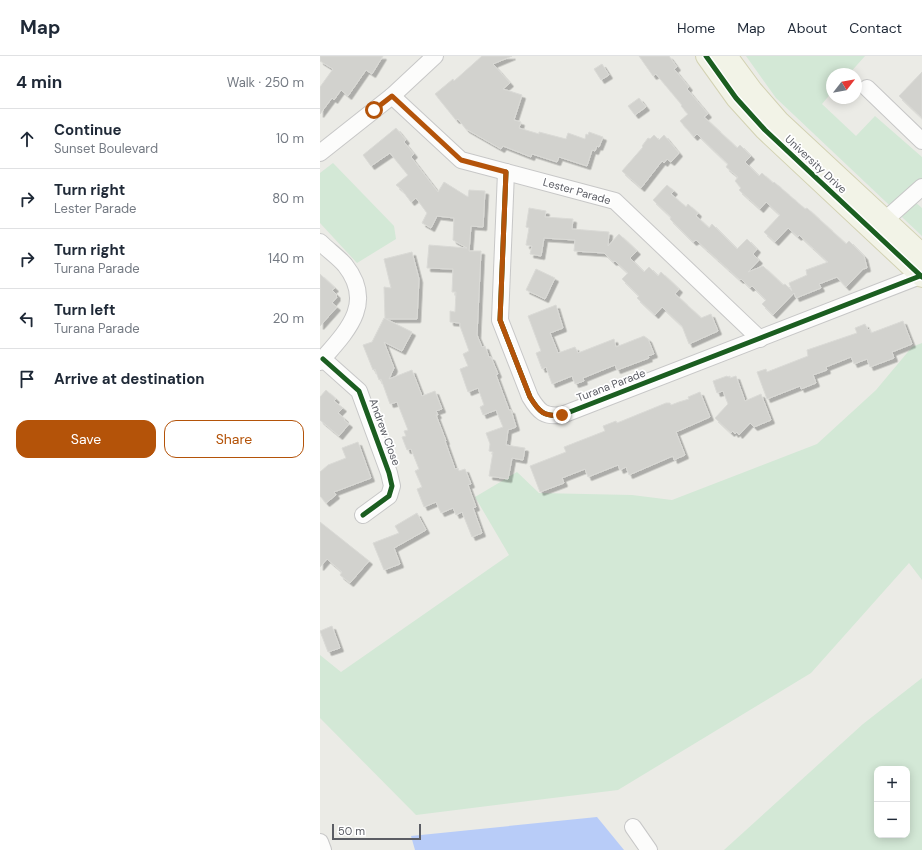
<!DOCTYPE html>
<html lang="en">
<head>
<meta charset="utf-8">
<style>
  :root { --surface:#fff; --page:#f2f2f3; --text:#1f2937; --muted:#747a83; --line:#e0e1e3; --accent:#b45309 }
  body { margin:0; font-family:"DM Sans",sans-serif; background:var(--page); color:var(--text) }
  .controls { position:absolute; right:12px; bottom:12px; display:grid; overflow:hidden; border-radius:8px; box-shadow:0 2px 10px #0003 }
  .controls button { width:36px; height:36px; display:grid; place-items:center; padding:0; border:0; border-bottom:1px solid var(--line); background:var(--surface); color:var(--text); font:20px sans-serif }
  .compass { position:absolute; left:506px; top:12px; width:36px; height:36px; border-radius:50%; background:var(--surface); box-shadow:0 2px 10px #0003; rotate:59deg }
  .scale { position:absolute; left:12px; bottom:10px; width:89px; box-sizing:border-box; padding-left:4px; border:2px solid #5b5d64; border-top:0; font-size:11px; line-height:14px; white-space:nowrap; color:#5b5d64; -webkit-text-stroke:3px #fff; paint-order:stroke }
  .stop { position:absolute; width:12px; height:12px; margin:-9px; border:3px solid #b45309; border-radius:50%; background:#fff }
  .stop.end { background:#b45309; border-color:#fff; box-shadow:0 1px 4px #0008 }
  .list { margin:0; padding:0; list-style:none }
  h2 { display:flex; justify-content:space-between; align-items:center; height:52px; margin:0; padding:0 16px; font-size:17px }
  h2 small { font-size:13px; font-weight:400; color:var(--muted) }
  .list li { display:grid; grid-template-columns:26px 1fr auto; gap:12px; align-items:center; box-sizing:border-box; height:60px; padding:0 16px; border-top:1px solid var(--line) }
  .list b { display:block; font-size:15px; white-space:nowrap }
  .list p { margin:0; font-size:13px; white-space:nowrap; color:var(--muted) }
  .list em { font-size:13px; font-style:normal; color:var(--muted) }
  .actions { display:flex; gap:8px; padding:12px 16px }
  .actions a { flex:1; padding:9px 0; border:1px solid var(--accent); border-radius:12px; text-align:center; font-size:14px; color:var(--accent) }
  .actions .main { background:var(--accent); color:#fff }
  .icon { flex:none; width:22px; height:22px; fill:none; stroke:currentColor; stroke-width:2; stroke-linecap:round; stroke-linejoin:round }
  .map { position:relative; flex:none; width:602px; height:794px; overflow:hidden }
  header { display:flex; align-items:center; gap:24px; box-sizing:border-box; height:56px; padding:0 20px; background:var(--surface); border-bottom:1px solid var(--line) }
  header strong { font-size:19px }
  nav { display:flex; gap:22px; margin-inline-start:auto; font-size:14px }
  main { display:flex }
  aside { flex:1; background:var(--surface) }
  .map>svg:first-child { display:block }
</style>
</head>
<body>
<header>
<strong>Map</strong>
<nav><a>Home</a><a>Map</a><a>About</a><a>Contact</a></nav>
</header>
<main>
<aside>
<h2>4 min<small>Walk · 250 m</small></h2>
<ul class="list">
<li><svg class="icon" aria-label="ahead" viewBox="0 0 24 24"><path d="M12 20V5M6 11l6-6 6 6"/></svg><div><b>Continue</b><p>Sunset Boulevard</p></div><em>10 m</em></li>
<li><svg class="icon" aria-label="right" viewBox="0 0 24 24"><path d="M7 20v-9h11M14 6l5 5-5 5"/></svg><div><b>Turn right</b><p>Lester Parade</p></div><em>80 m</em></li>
<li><svg class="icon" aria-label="right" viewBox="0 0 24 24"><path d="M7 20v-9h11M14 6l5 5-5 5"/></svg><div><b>Turn right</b><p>Turana Parade</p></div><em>140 m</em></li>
<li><svg class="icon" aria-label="left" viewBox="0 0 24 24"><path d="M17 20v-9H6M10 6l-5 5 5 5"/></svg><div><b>Turn left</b><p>Turana Parade</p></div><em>20 m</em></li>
<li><svg class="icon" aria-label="arrive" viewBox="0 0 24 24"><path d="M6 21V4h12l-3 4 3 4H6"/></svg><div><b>Arrive at destination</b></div></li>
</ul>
<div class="actions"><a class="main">Save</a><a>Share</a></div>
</aside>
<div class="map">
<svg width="602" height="794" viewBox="0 0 602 794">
  <defs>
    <filter id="shadow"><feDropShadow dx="3.5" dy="3.5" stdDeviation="0" flood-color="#0004"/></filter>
  </defs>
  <rect width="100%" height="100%" fill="#ebebe6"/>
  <g fill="#d3e8d6" fill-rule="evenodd">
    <path d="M426,0H545L529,18H512V36L502,48L536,80L555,60L602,101V126L588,140L602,152V180L456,42Z"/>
    <path d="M13,107L74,170L76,183L37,207L0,167V117Z"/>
    <path d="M602,287V524L589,507L491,617L298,734L96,759L0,662V599L21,616L189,499L155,441L197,416L219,437L312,439L352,444L497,388L556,334L592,291Z"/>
    <path d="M602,622V794H404L543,668ZM557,713H587V779H557Z"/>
  </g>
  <path fill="#b8ccf8" d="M277,761L304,794H95L91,780Z"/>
  <g fill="#d2d2ce" stroke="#dadad6" filter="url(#shadow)">
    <path d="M0,0H63L52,18L46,14L28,40L21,34L14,44L12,42L0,58V31L13,13L0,5Z"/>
    <path d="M162,0H192L173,8L190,27L183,33L202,39L194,64L201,66L199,72L219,78V76L246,83L248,77L265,83L266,78L268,79L269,76L283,81L279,91L277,90L275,95L272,94L267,110L239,101L237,106L212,98L211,101L183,90L181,93L146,73L138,63L136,64L115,38L133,23L134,25Z"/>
    <path d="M319,0H349L357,11L354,13L369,31L367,33L388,58L384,61L417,92L420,89L431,100L425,106L439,120L442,117L453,127L454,126L485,153L487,152L526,188L529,185L544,200L547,212L543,213L526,231L517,221L499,228L501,232L476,242L474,237L453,259L442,248L446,244L432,230L430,232L421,223L420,224L376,184L373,186L350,163L351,161L333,144L347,129L354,135L351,138L366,151L368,148L378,157L376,160L389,172L392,168L417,193L427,183L437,193L433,198L439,204L428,216L443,210L463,229L465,228L472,235L469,227L487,219L486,214L508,206L479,179L478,181L468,172L455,186L444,176L460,159L446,146L440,153L419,134L421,132L415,125L418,121L406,111L408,108L377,78L374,81L360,65L368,58L361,50L362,49L336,18L333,20Z"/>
    <path d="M282,8L289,19L281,24L274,13Z"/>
    <path d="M602,16V62L579,40Z"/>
    <path d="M319,42L326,51L315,59L308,50Z"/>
    <path d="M76,72L86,84L84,86L94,98L91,101L118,136L124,126L148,141L149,134L165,135L163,171L151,170L149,195H161L157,279L162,291L165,290L169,301H171L178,318L176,319L189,354H191L196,371L188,374L186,389L205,392L203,404L192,402L188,423L169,420L173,396L169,395L170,388L166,377L183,371L176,354L163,359L160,351L164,349L158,332L148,336L140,313L148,310L143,298L149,295L140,270V267L130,266V255L135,256L136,236H132L133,213L107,212L109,189L147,192L133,184L134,162L117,160L111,172L102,167L107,157L96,142L91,146L82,134L76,129L88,119L70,97L51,110L43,99Z"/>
    <path d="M334,79L339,84L344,79L359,97L351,106L347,103L344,107L342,105L321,132L302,115L323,91L322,90L328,82L330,83Z"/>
    <path d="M209,152L226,155L225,161L253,163L252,173L289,176L288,190L299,178L317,195L310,202L324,216L329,211L338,220L341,216L359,233L355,238L381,262L391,258L398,275L369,288L362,270L342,251L335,259L317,242L319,240L302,223L308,217L295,205L293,206L284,197L254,195L255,184L224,182L221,200L210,198L212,190L206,189L209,172L206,171Z"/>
    <path d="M92,196L99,223L97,263H65L64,231L71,232L64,203Z"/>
    <path d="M216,213L235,222L225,243L206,234Z"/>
    <path d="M0,218L15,232L12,234L17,239L16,240L17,241L12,247L17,251L0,270Z"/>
    <path d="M236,249L243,272L230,277L238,297L255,291L258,297L294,283L296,291L324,280L328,283L334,298L328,300L329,302L297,314L295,309L263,322L264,325L255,328L252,320L232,328L226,311L222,313L216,297L221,295L208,260Z"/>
    <path d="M64,262L92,276L82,295L64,286L74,312L69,323L92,314L102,340L115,335L122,353L116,355L118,359H116L126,385H125L135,413L138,412L139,415L145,413L151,428L148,429L156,451L153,452L162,477L152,481L142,456L136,459L133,452L121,457L116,446L104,451L97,433L102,431L95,415L99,413L91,393L87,394L82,381L86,380L84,375L88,374L77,346L70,348L61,323L59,324L55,313L53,314L43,289L52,286Z"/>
    <path d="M583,265L592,288L572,296L574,302L550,311L547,303L534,308L531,301L506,311L507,314L493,319L496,327L481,333L480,330L447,343L437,316L446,313L447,316L488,300L487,294L537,277L535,272L545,268L548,274L550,273L551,277Z"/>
    <path d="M407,320L408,321L410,320V322L416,320L425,345L441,338L451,364L434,371L430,367L419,379L417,376L415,378L413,375L411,377L395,362L408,348L403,335L397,337L393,325Z"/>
    <path d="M6,334L16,343L14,345L23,352L18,357L25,363L24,364L29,368L19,380L0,364V341Z"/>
    <path d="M380,336L390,361L356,376L365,399L354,404L353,400L309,419L306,411L300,414L298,409L268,421L265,413L242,422L244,427L220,436L210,410L246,396L244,391L285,375L283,370L296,365L297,367L346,347H350L351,349L359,346L369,343L368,341Z"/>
    <path d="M38,386L51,422L14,436L16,439L6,447L0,440V416L8,409L26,402L22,392Z"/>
    <path d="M97,457L106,474L74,492L80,508L64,514L53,487L79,477L75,470Z"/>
    <path d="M0,466L49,505L30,527L20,519L22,516L7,503L0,511Z"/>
    <path d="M12,570L20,592L8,596L0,575Z"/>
  </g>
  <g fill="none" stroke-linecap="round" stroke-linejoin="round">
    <defs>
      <g id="minor">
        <path d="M547,32L602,85"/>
        <path d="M72,40L141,104L295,145L440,283"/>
        <path d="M0,97L72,40L115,0"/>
        <path d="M186,116L180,264L210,341C219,356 224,361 242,359L600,220"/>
        <path d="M565,164L602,131"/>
        <path d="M0,186C8,194 18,201 25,209C56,248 26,276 0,306"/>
        <path d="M3,303L39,335L69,417L72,430L69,440L43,459"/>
        <path d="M313,771L329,794"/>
        <path d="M0,786L3,794"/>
      </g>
      <g id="major">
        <path d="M386,0L416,42L445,74L602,221"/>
        <path d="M407,0L432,34L459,65L602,198"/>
      </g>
    </defs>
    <use href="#minor" stroke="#c7c7c7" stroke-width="18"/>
    <use href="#major" stroke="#d3d2b3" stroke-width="22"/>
    <use href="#minor" stroke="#fcfcfb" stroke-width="16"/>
    <use href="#major" stroke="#f2f3e7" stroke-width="20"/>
    <defs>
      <g id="cycleway">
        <path d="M386,0L416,42L445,74L602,221"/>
        <path d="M186,116L180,264L210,341C219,356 224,361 242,359L600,220"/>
        <path d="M3,303L39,335L69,417L72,430L69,440L43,459"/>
      </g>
    </defs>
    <use href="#cycleway" stroke="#fff" stroke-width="8"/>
    <use href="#cycleway" stroke="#1b5e20" stroke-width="5"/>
  </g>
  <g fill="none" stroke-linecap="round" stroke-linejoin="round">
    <path stroke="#b45309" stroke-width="5" d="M54,54L72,40L141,104L186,116L180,264L210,341C219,356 224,361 242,359"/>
  </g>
  <g text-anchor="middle" stroke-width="3.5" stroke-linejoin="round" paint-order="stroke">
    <g font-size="11" fill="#5b5d64" stroke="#fff">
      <text transform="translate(496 108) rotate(43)" y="4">University Drive</text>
      <text transform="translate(257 135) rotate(16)" y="4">Lester Parade</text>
      <text transform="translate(291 329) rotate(-21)" y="4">Turana Parade</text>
      <text transform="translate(65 376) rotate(70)" y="4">Andrew Close</text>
    </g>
  </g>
</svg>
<div class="controls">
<button>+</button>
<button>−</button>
</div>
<svg class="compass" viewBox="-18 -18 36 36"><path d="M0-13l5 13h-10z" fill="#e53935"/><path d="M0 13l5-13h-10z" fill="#747a83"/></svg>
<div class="scale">50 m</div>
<div class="stop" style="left:54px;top:54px"></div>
<div class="stop end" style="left:242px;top:359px"></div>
</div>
</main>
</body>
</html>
